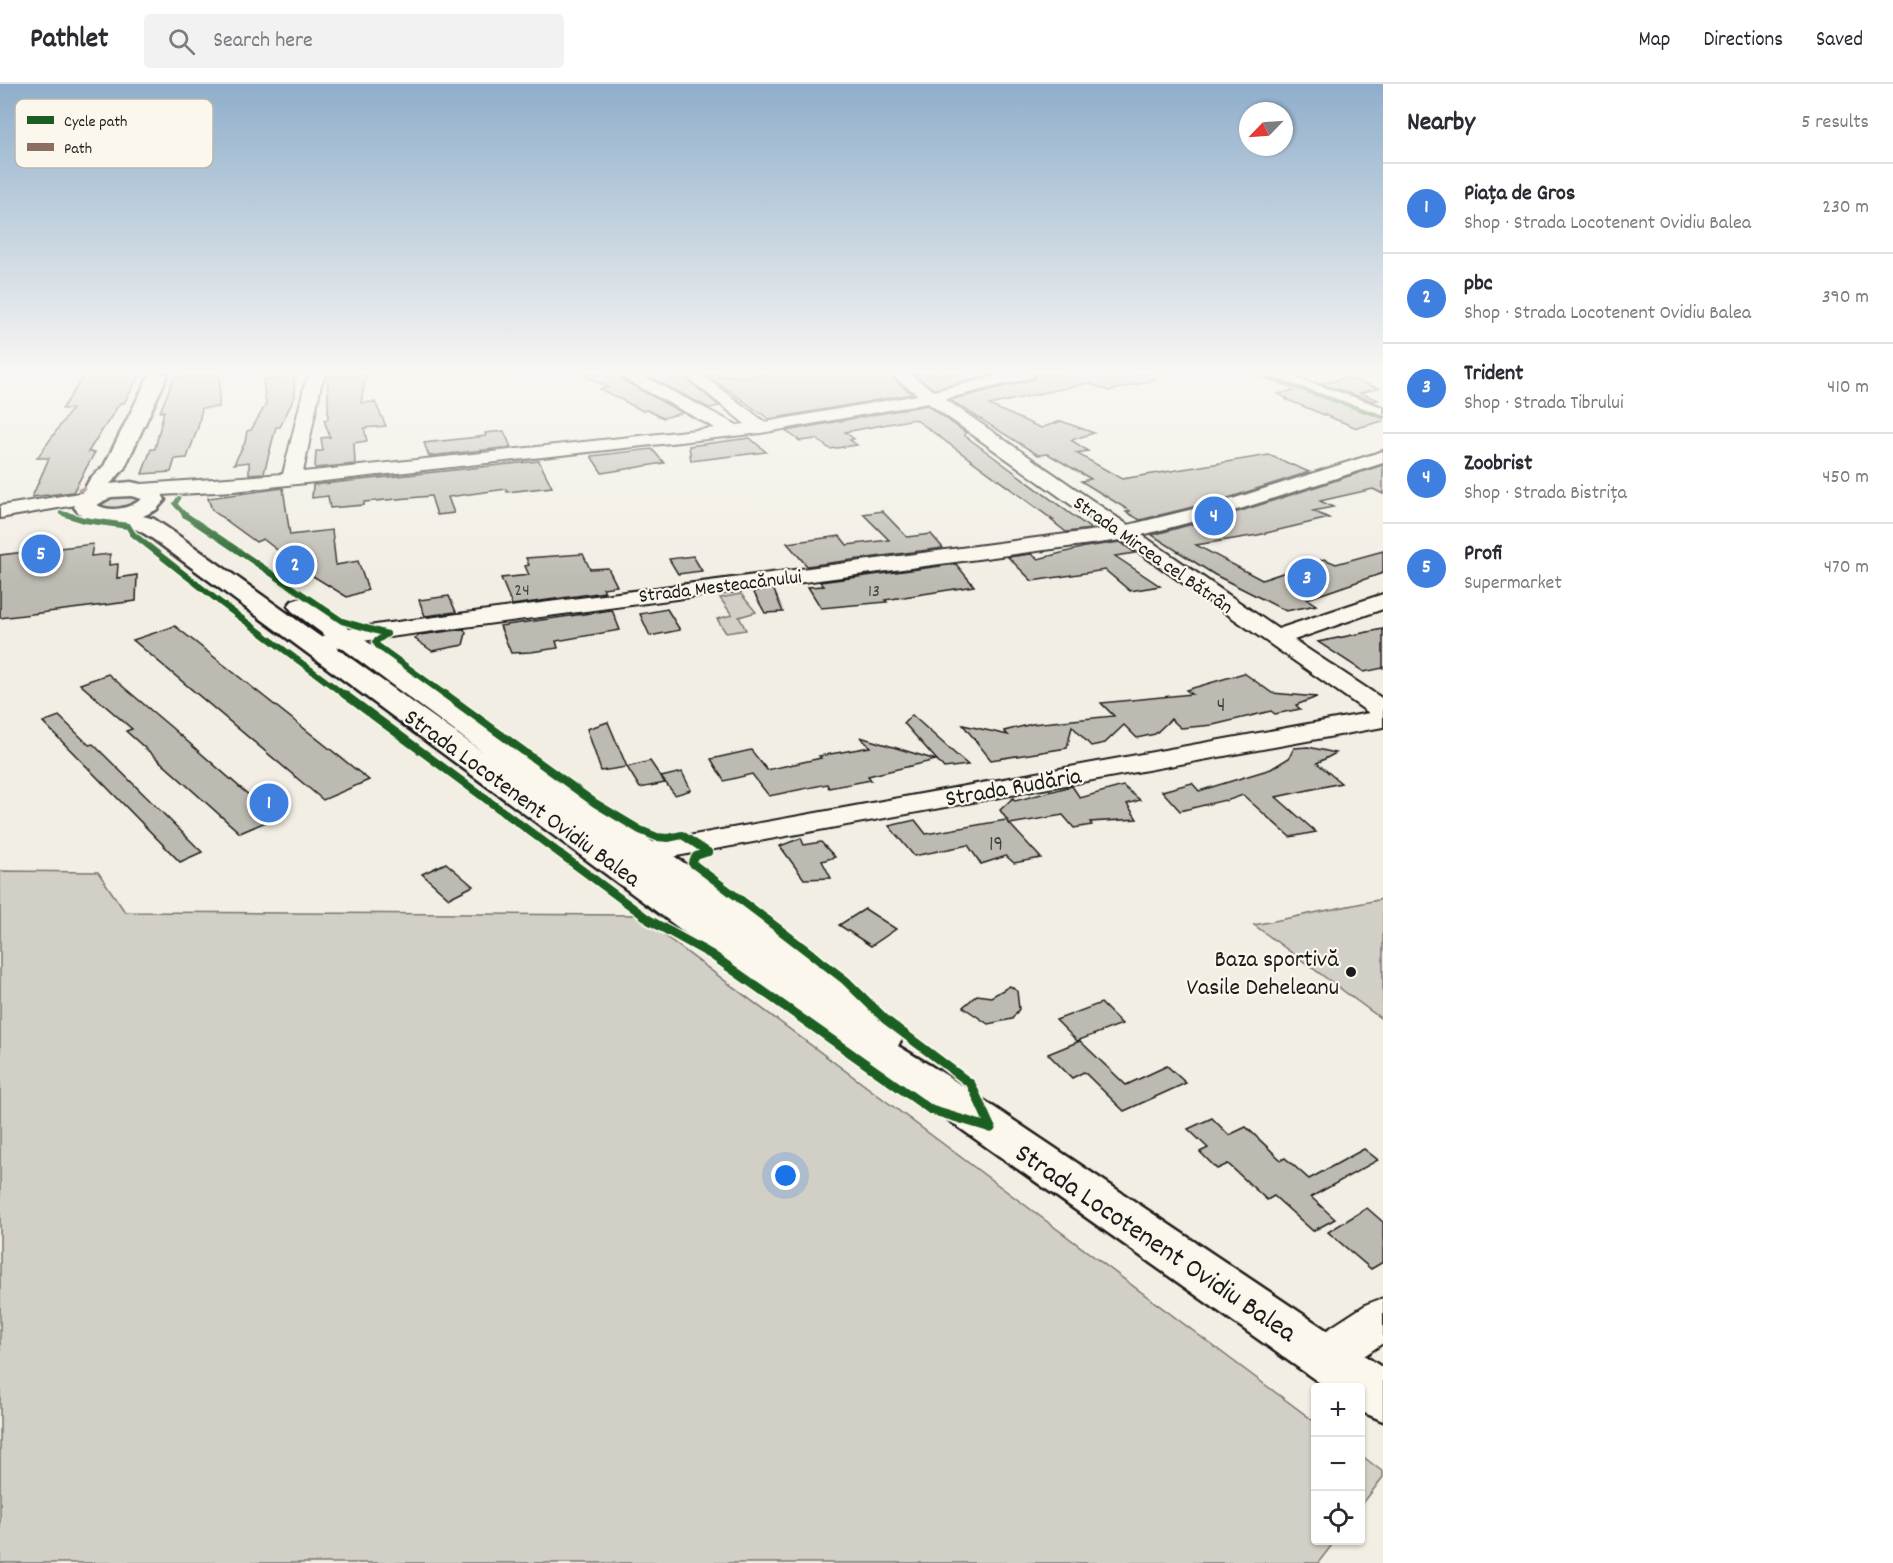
<!DOCTYPE html>
<html lang="en">
<head>
<meta charset="utf-8">
<style>
  :root { --surface:#fff; --page:#f2f2f3; --text:#2b2b33; --muted:#7c7c81; --line:#e1e1e2; --accent:#d93025 }
  body { margin:0; font-family:Dekko,sans-serif; background:var(--page); color:var(--text) }
  .controls { position:absolute; right:18px; bottom:18px; display:grid; overflow:hidden; border-radius:6px; box-shadow:0 2px 4px #0004 }
  .controls button { width:54px; height:54px; display:grid; place-items:center; padding:0; border:0; border-bottom:2px solid var(--line); background:var(--surface); color:var(--text); font:30px sans-serif }
  .compass { position:absolute; left:1239px; top:18px; width:54px; height:54px; border-radius:50%; background:var(--surface); box-shadow:0 2px 4px #0004; rotate:245deg }
  .you { position:absolute; left:786px; top:1092px; width:21px; height:21px; margin:-15px; border:4px solid #fff; border-radius:50%; background:#1a73e8; box-shadow:0 0 0 9px #1a73e833 }
  .badge { display:grid; place-items:center; width:39px; height:39px; border-radius:50%; background:var(--accent); color:#fff; font-size:20px; font-weight:700 }
  .pin { position:absolute; translate:-50% -50%; border:3px solid #fff; box-shadow:0 2px 6px #0006 }
  .list { margin:0; padding:0; list-style:none }
  h2 { display:flex; justify-content:space-between; align-items:center; height:78px; margin:0; padding:0 24px; font-size:26px }
  h2 small { font-size:20px; font-weight:400; color:var(--muted) }
  .list li { display:grid; grid-template-columns:39px 1fr auto; gap:18px; align-items:center; box-sizing:border-box; height:90px; padding:0 24px; border-top:2px solid var(--line) }
  .list b { display:block; font-size:22px; white-space:nowrap }
  .list p { margin:0; font-size:20px; white-space:nowrap; color:var(--muted) }
  .list em { font-size:20px; font-style:normal; color:var(--muted) }
  .icon { flex:none; width:33px; height:33px; fill:none; stroke:currentColor; stroke-width:2; stroke-linecap:round; stroke-linejoin:round }
  .map { position:relative; flex:none; width:1383px; height:1479px; overflow:hidden }
  header { display:flex; align-items:center; gap:36px; box-sizing:border-box; height:84px; padding:0 30px; background:var(--surface); border-bottom:2px solid var(--line) }
  header strong { font-size:28px }
  nav { display:flex; gap:33px; margin-inline-start:auto; font-size:21px }
  .search { width:420px; height:54px; background:var(--page); display:flex; align-items:center; gap:15px; box-sizing:border-box; padding:0 21px; border-radius:6px; color:var(--muted); font-size:22px }
  main { display:flex }
  aside { flex:1; background:var(--surface) }
  .map>svg:first-child { display:block }
</style>
</head>
<body>
<header>
<strong>Pathlet</strong>
<div class="search"><svg class="icon" aria-label="search" viewBox="0 0 24 24"><circle cx="10" cy="10" r="6"/><path d="M15 15l6 6"/></svg>Search here</div>
<nav><a>Map</a><a>Directions</a><a>Saved</a></nav>
</header>
<main>
<div class="map">
<svg width="1383" height="1479" viewBox="0 0 1383 1479">
  <rect width="100%" height="100%" fill="#f2eee4"/>
  <filter id="ink" filterUnits="userSpaceOnUse"><feTurbulence type="fractalNoise" baseFrequency=".0167" numOctaves="2"/><feDisplacementMap in="SourceGraphic" scale="12" xChannelSelector="R" yChannelSelector="G"/><feConvolveMatrix kernelMatrix="1 2 1 2 8 2 1 2 1" color-interpolation-filters="sRGB"/></filter>
  <g filter="url(#ink)">
    <g fill="#d2cfc6" stroke="#777671" stroke-width="1.5">
      <path d="M127,410L140,414V416C132,425 109,429 99,420L108,413Z"/>
      <path d="M741,510L756,528L739,533L746,546L726,549L717,535L732,531L720,514Z"/>
      <path d="M0,787L98,788L125,828L637,831L1315,1338L1316,1456L1335,1457L1318,1479H0Z"/>
      <path d="M1383,815V936L1254,841Z"/>
      <path d="M1361,1371L1383,1388V1393L1361,1422Z"/>
    </g>
    <g fill="#bdbab1" stroke="#1c1c1c" stroke-width="1.5">
      <path d="M85,290H140L124,319H120L88,368H95L73,408L32,413L49,374H37L72,325H62Z"/>
      <path d="M220,290L219,323L202,324L198,343L187,374L175,375L171,388L142,390L151,365H155L164,327L160,328L174,293Z"/>
      <path d="M272,290H294L295,312L280,343H276L264,389L249,390V378L234,380L245,358L247,347L251,346L266,320L263,296L273,295Z"/>
      <path d="M581,290H617L620,295L683,329L663,334L647,326L643,327L600,305L608,303Z"/>
      <path d="M644,290H681L719,322L709,324Z"/>
      <path d="M705,290H718V293L733,291L737,293L756,290H888L912,310L769,335Z"/>
      <path d="M913,290H998L934,305Z"/>
      <path d="M1037,290H1155V296L1109,307L1088,299L989,321L1041,344L1061,337L1094,349L1071,356L1088,367L1076,369L1122,395L1269,371L1309,388L1225,415L1140,436L1126,428L1130,427L1081,397L1091,395L1048,370L1038,371L950,316L1034,295Z"/>
      <path d="M366,291L361,319L375,318L386,342L364,344L367,357L354,359L355,380L315,384L316,367H323L321,354L330,353L324,336L328,335V293Z"/>
      <path d="M1346,294L1379,304L1360,309L1378,316L1373,317L1321,300Z"/>
      <path d="M1295,306L1383,336V337L1357,344L1285,315H1289L1278,310Z"/>
      <path d="M927,321L966,349L964,351L1091,445L1066,448L1051,436H1053L915,335L845,348L854,355L850,356L857,361L830,365L816,355L800,357L786,347Z"/>
      <path d="M504,347L511,363L429,372L424,359L486,352L485,349Z"/>
      <path d="M750,354L766,368L691,377L689,362Z"/>
      <path d="M652,365L664,379L602,389L591,372Z"/>
      <path d="M539,377L552,403L507,408L506,405L448,413L454,429L437,431L431,412L364,418V421L330,424L328,412L312,414L313,401Z"/>
      <path d="M1383,381V410L1373,405L1320,417L1333,423L1313,427L1329,434L1258,451L1196,461L1262,496L1324,475L1336,480L1383,467V489L1307,515L1316,521L1286,527L1215,491L1152,451L1241,427Z"/>
      <path d="M283,404L290,451L332,446L336,481L358,477L368,506L347,513L303,486L263,455L256,458L212,426L208,414Z"/>
      <path d="M882,427L907,453L931,450L943,464L807,482L787,459L840,452L847,461L889,456L863,430Z"/>
      <path d="M1120,458L1135,469L1115,472L1160,502L1130,507L1105,486L1032,497L1008,473L1031,470L1038,475L1085,463Z"/>
      <path d="M93,460L91,472L110,470L109,481L118,480L117,494L137,491L136,517L0,534V471Z"/>
      <path d="M583,470L590,485L608,484L617,502L603,504L605,508L512,521L501,494L529,491L525,482L529,481L526,474Z"/>
      <path d="M693,472L702,487L678,490L669,475Z"/>
      <path d="M956,480L974,502L885,516L887,518L821,524L808,503L824,502L820,498Z"/>
      <path d="M773,504L783,528L765,529L753,507Z"/>
      <path d="M449,512L456,528L425,532L419,516Z"/>
      <path d="M667,525L680,546L650,552L640,530Z"/>
      <path d="M612,526L620,546L556,557L558,564L531,568L511,569L500,542Z"/>
      <path d="M175,542L369,696L323,716L133,556Z"/>
      <path d="M464,545L466,549L463,561L432,567L415,555L419,551Z"/>
      <path d="M1383,545V584L1364,588L1318,558Z"/>
      <path d="M1244,589L1272,609L1317,613L1296,621L1300,625L1275,630L1271,627L1213,641L1181,644L1171,635L1155,650L1137,654L1124,641L1105,659L1091,662L1072,642L1067,664L991,676L963,641L1008,651L1004,647L1032,640L1114,632L1101,619L1192,610L1186,606Z"/>
      <path d="M108,590L172,644L275,734L240,749L126,647L132,645L80,600Z"/>
      <path d="M912,631L953,668L968,681L944,684L904,639Z"/>
      <path d="M59,632L89,661L93,660L202,768L180,778L43,638Z"/>
      <path d="M608,638L627,683L601,687L587,645Z"/>
      <path d="M860,653L936,676L868,692L871,696L829,704L827,700L769,712L752,690L724,697L711,675L751,666L767,686L821,674L819,672L870,663Z"/>
      <path d="M1308,663L1336,669L1317,679L1341,699L1276,713L1316,748L1290,753L1243,711L1226,717L1225,716L1180,727L1162,707L1192,699L1199,707L1271,685L1289,674L1294,664Z"/>
      <path d="M650,677L665,699L640,704L627,683Z"/>
      <path d="M682,688L691,706L675,711L661,693Z"/>
      <path d="M1072,702L1080,714L1123,702L1140,716L1127,720L1137,735L1090,738L1092,741L1074,744L1063,731L1010,740L1000,726L1013,714L1015,717Z"/>
      <path d="M915,736L926,750L1006,736L1041,774L1014,779L1006,772L981,780L968,761L914,772L889,742Z"/>
      <path d="M801,754L804,761L821,758L835,773L822,777L831,794L804,795L780,762Z"/>
      <path d="M446,779L473,802L449,814L422,790Z"/>
      <path d="M865,825L896,845L871,862L839,841Z"/>
      <path d="M1010,902L1017,907L1019,925L1012,935L988,940L963,923L977,911L991,913Z"/>
      <path d="M1101,919L1122,940L1077,957L1056,936Z"/>
      <path d="M1080,957L1126,1001L1167,982L1186,999L1124,1027L1084,988L1072,994L1048,970Z"/>
      <path d="M1212,1034L1229,1051L1246,1043L1281,1076L1285,1074L1309,1095L1364,1065L1378,1076L1311,1113L1335,1135L1313,1147L1274,1112L1267,1116L1228,1080L1217,1085L1200,1068L1208,1064L1188,1045Z"/>
      <path d="M1367,1124L1383,1138V1178L1371,1185L1328,1148Z"/>
    </g>
    <g fill="none" stroke-linecap="round" stroke-linejoin="round">
      <defs>
        <g id="minor">
          <path d="M310,290H326L321,300L303,388L715,344L621,293L619,290H639L737,341L745,340L683,290H701L765,338L918,311L890,290H909L934,307L1007,290H1035L1033,293L945,315L1128,441L1226,417L1383,367V379L1240,425L1142,451L1278,545L1383,510V525L1294,556L1383,615V643L644,778L633,776L629,769L633,762L644,760L1369,629L1121,456L382,554L351,559L319,570L310,568L307,563C318,547 363,543 382,540L1105,445L928,319L761,349L234,407L142,412L135,410L132,406L135,402L142,400L283,390L305,300Z"/>
          <path d="M1261,290H1285L1383,323V334L1263,293Z"/>
          <path d="M92,407L99,409L102,413L99,417L0,434V422Z"/>
          <path d="M1383,1214V1259L1342,1287L1326,1293L1310,1287L1303,1272L1310,1257L1367,1220Z"/>
        </g>
        <path id="major" d="M150,290H168L124,385L110,400L131,398L159,404L165,416L156,426L143,432L154,435L169,445L484,669L292,527L288,522L292,517L301,514L310,517L565,699L769,836L843,893L896,944L902,954L898,962L946,991L1383,1284V1337L1360,1327V1304H1327L916,1013L845,967L153,455C141,447 131,442 118,439C101,436 85,439 74,423L90,395L104,382ZM131,412L142,415C130,424 111,429 97,421L111,413Z"/>
      </defs>
      <use href="#minor" stroke="#1c1c1c" stroke-width="4"/>
      <use href="#major" stroke="#1c1c1c" stroke-width="5"/>
      <use href="#minor" fill="#fbf7ec" fill-rule="evenodd"/>
      <use href="#major" fill="#fbf7ec" fill-rule="evenodd"/>
      <path stroke="#8d6e63" stroke-width="4" stroke-dasharray="8 4" stroke-linecap="butt" d="M78,407L89,402"/>
      <defs>
        <g id="cycleway-far3">
          <path d="M1257,290L1383,333"/>
          <path d="M179,414L175,420L187,433"/>
          <path d="M61,429L73,433"/>
        </g>
        <g id="cycleway-far2">
          <path d="M68,431L84,436L128,442L133,450L221,519L346,612"/>
          <path d="M185,431L342,537L387,550"/>
          <path d="M387,550L375,558L378,562L447,612"/>
        </g>
        <g id="cycleway-far1">
          <path d="M344,610L651,837"/>
          <path d="M445,610L595,719L640,746L657,753L668,754L682,751L708,768"/>
          <path d="M708,768L696,772L692,779L769,837"/>
        </g>
        <g id="cycleway">
          <path d="M649,836L712,871L931,1026L991,1044"/>
          <path d="M767,836L845,896L886,936L971,1000L991,1044"/>
        </g>
      </defs>
      <use href="#cycleway-far3" stroke="#fbf7ec" stroke-width="7"/>
      <use href="#cycleway-far2" stroke="#fbf7ec" stroke-width="9"/>
      <use href="#cycleway-far1" stroke="#fbf7ec" stroke-width="11"/>
      <use href="#cycleway" stroke="#fbf7ec" stroke-width="13"/>
      <use href="#cycleway-far3" stroke="#1b5e20" stroke-width="4.5"/>
      <use href="#cycleway-far2" stroke="#1b5e20" stroke-width="6"/>
      <use href="#cycleway-far1" stroke="#1b5e20" stroke-width="8"/>
      <use href="#cycleway" stroke="#1b5e20" stroke-width="9"/>
    </g>
  </g>
  <linearGradient id="sky" x2="0" y2="1"><stop stop-color="#8faecb"/><stop offset="0.58" stop-color="#f9f7f3"/><stop offset="1" stop-color="#f9f7f3" stop-opacity="0"/></linearGradient>
  <rect width="1383" height="497" fill="url(#sky)"/>
  <circle fill="#1c1c1c" stroke="#fbf7ec" stroke-width="2" cx="1351" cy="888" r="6"/>
  <g text-anchor="middle" stroke-width="4.5" stroke-linejoin="round" paint-order="stroke">
    <g font-size="18" fill="#444441">
      <text x="522" y="511">24</text>
      <text x="874" y="512">13</text>
    </g>
    <g font-size="20" fill="#1c1c1c" stroke="#fbf7ec">
      <text transform="translate(1154 470) rotate(35)" y="7">Strada Mircea cel Bătrân</text>
      <text transform="translate(720 501) rotate(-7)" y="7">Strada Mesteacănului</text>
    </g>
    <g font-size="21" fill="#444441">
      <text x="1221" y="627">4</text>
      <text x="996" y="766">19</text>
    </g>
    <g font-size="24" fill="#1c1c1c" stroke="#fbf7ec">
      <text transform="translate(1013 702) rotate(-10)" y="8">Strada Rudăria</text>
      <text transform="translate(523 713) rotate(36)" y="8">Strada Locotenent Ovidiu Balea</text>
    </g>
    <g font-size="24" fill="#1c1c1c" stroke="#fbf7ec" text-anchor="end">
      <text x="1339" y="882">Baza sportivă<tspan x="1339" dy="28">Vasile Deheleanu</tspan></text>
    </g>
    <g font-size="28" fill="#1c1c1c" stroke="#fbf7ec">
      <text transform="translate(1157 1157) rotate(34)" y="10">Strada Locotenent Ovidiu Balea</text>
    </g>
  </g>
  <rect x="15" y="15" width="198" height="69" rx="9" fill="#fbf7ec" stroke="#b8b5ae" stroke-width="1.5"/>
  <rect x="27" y="32" width="27" height="8" fill="#1b5e20"/>
  <rect x="27" y="59" width="27" height="8" fill="#8d6e63"/>
  <g font-size="16" fill="#1c1c1c">
    <text x="64" y="42">Cycle path</text>
    <text x="64" y="69">Path</text>
  </g>
</svg>
<div class="controls">
<button>+</button>
<button>−</button>
<button><svg class="icon" aria-label="locate" viewBox="0 0 24 24"><circle cx="12" cy="12" r="6"/><path d="M12 2v4M12 18v4M2 12h4M18 12h4"/></svg></button>
</div>
<svg class="compass" viewBox="-18 -18 36 36"><path d="M0-13l5 13h-10z" fill="#e53935"/><path d="M0 13l5-13h-10z" fill="#7c7c81"/></svg>
<div class="you"></div>
<div class="pin badge" style="left:269px;top:719px;background:#3f7fe0">1</div>
<div class="pin badge" style="left:295px;top:481px;background:#3f7fe0">2</div>
<div class="pin badge" style="left:1307px;top:494px;background:#3f7fe0">3</div>
<div class="pin badge" style="left:1214px;top:432px;background:#3f7fe0">4</div>
<div class="pin badge" style="left:41px;top:470px;background:#3f7fe0">5</div>
</div>
<aside>
<h2>Nearby<small>5 results</small></h2>
<ul class="list">
<li><span class="badge" style="background:#3f7fe0">1</span><div><b>Piața de Gros</b><p>Shop · Strada Locotenent Ovidiu Balea</p></div><em>230 m</em></li>
<li><span class="badge" style="background:#3f7fe0">2</span><div><b>pbc</b><p>Shop · Strada Locotenent Ovidiu Balea</p></div><em>390 m</em></li>
<li><span class="badge" style="background:#3f7fe0">3</span><div><b>Trident</b><p>Shop · Strada Tibrului</p></div><em>410 m</em></li>
<li><span class="badge" style="background:#3f7fe0">4</span><div><b>Zoobrist</b><p>Shop · Strada Bistrița</p></div><em>450 m</em></li>
<li><span class="badge" style="background:#3f7fe0">5</span><div><b>Profi</b><p>Supermarket</p></div><em>470 m</em></li>
</ul>
</aside>
</main>
</body>
</html>
